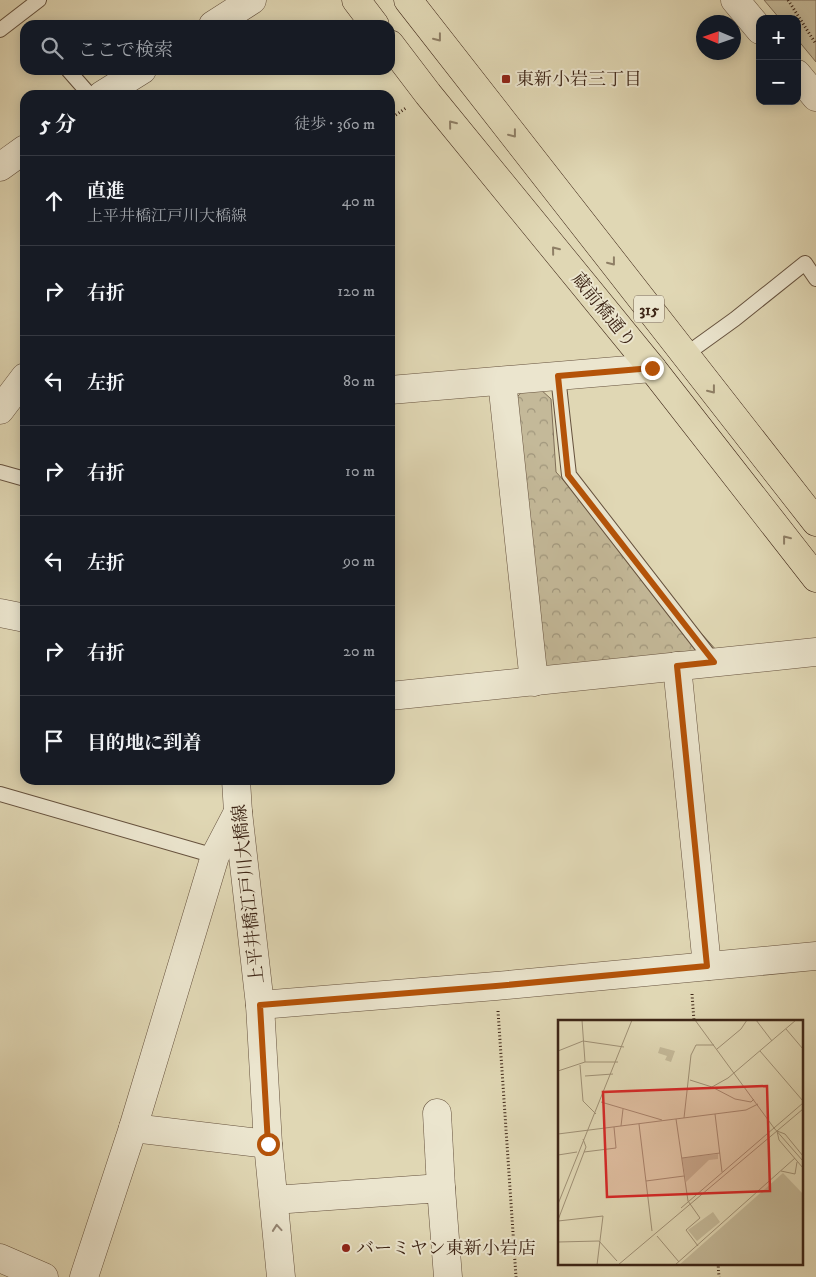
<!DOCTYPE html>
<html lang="ja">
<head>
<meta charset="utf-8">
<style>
  :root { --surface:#171b24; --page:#20242c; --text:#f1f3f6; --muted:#9ea1a6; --line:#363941 }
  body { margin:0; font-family:"IM FELL DW Pica","Noto Serif JP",serif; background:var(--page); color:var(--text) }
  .controls { position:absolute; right:15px; top:15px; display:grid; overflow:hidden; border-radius:10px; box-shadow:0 2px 12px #0003 }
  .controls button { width:45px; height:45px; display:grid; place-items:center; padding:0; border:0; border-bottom:1px solid var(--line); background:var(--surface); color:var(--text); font:25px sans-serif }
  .compass { position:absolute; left:696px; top:15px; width:45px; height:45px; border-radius:50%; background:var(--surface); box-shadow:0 2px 12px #0003; rotate:272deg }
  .stop { position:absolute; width:15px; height:15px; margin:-11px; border:4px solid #b45309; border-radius:50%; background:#fff }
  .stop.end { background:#b45309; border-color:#fff; box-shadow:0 1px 5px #0008 }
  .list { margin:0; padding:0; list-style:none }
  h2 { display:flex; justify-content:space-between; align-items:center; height:65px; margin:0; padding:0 20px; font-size:21px }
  h2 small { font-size:16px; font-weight:400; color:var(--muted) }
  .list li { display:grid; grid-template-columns:32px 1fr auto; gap:15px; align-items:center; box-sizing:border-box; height:90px; padding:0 20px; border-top:1px solid var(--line) }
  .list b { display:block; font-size:19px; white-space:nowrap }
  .list p { margin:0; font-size:16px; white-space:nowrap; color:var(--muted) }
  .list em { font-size:16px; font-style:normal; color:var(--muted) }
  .icon { flex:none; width:28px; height:28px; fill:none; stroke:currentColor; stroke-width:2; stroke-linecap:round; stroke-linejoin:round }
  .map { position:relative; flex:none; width:816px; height:1277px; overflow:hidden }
  .search { position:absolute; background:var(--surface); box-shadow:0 2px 12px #0003; left:20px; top:20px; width:375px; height:55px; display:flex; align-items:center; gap:12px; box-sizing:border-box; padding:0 18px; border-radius:15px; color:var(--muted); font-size:19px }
  .panel { position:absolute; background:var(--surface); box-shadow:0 2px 12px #0003; left:20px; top:90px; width:375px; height:695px; border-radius:15px }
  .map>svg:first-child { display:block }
</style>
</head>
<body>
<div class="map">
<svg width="816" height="1277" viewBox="0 0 816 1277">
  <defs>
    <pattern id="forest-crowns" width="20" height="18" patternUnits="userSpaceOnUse" patternTransform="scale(1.25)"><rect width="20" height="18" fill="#c4b999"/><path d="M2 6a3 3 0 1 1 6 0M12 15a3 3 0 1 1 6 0" fill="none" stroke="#a0967c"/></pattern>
  </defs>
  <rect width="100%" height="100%" fill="#e0d7b4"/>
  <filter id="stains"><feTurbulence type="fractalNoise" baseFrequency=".004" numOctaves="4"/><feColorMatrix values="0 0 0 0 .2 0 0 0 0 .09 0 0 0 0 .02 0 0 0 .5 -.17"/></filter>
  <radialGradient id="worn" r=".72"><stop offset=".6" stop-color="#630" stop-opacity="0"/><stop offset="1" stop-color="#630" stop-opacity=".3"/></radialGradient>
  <path fill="url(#forest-crowns)" stroke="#806f58" d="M539,388L551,399L556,472L718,652L536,678L513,402L524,389Z"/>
  <path fill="#c4b999" stroke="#806f58" d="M764,0H816V62L797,39V19H780Z"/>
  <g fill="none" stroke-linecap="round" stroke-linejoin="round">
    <defs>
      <g id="service">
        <path d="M0,30L39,0"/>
        <path d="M68,70L90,95"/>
        <path d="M685,355L735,319L805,263L816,279"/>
        <path d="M558,376L569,475L714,662"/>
        <path d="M0,472L25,479"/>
        <path d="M0,794L215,856"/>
      </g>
      <g id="minor">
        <path d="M502,381L534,682"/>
        <path d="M390,390L652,368"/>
        <path d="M0,410L25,377"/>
        <path d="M0,613L25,618"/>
        <path d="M677,666L707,966"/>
        <path d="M390,696L816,652"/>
        <path d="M260,1005L496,986L816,956"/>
        <path d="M437,1113L441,1188"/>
        <path d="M133,1128L268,1144"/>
        <path d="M274,1200L441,1188L448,1277"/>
        <path d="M84,1277L133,1128L215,856L238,812"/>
      </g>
      <g id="tertiary">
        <path d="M735,0L760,30"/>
        <path d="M213,25L252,0"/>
        <path d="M797,74L816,97"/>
        <path d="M102,95L142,70"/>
        <path d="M0,167L25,149"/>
        <path d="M236,780L238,812L260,1005L268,1144L281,1277"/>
        <path d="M0,1258L44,1277"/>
      </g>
      <g id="primary">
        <path d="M356,0L375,25"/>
        <path d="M408,0L816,522"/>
        <path d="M390,44L428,94L652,368L816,578"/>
      </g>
    </defs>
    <use href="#service" stroke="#66523e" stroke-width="16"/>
    <use href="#minor" stroke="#66523e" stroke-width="29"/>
    <use href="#tertiary" stroke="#66523e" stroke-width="29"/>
    <use href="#primary" stroke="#3d2516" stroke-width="29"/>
    <g stroke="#3d2516" stroke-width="3" stroke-dasharray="1 2.5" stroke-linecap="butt">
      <path d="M788,0L816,44"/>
      <path d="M390,119L406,108"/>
      <path d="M692,994L694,1021"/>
      <path d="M498,1011L516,1277"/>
      <path d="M718,1263L719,1277"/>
    </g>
    <use href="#service" stroke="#ebe5ce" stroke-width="14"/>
    <use href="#minor" stroke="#ebe5ce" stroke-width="28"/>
    <use href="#tertiary" stroke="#ebe5ce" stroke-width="28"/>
    <use href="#primary" stroke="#e0d7b4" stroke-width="28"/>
  </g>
  <defs><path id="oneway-chevron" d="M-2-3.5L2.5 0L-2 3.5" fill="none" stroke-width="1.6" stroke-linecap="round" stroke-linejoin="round" transform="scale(1.25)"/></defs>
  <g stroke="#8e7e65">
    <use href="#oneway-chevron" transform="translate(438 38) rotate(52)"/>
    <use href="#oneway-chevron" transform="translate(452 124) rotate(-129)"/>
    <use href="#oneway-chevron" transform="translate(513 134) rotate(52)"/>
    <use href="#oneway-chevron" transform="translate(555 250) rotate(-129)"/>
    <use href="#oneway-chevron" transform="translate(612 262) rotate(52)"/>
    <use href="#oneway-chevron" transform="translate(712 390) rotate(52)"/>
    <use href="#oneway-chevron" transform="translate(786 539) rotate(-128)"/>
  </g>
  <use stroke="#948572" href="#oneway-chevron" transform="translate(277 1228) rotate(-95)"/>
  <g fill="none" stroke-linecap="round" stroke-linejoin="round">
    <path stroke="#b45309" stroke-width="6" d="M268,1144L260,1005L496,986L707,966L677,666L714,662L568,475L558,376L652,368"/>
  </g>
  <g fill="#8f2418" stroke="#ebe5ce" stroke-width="2">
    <rect x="501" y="74" width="10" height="10" rx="2.5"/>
    <circle cx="346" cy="1248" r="5"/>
  </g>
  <g text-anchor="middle" stroke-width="4" stroke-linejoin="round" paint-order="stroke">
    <rect fill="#ebe5ce" stroke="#715f4d" stroke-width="1" x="634" y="295.5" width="30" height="27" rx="4"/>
    <g font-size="16" font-weight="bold" fill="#3d2516">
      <text x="649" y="315">315</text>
    </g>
    <g font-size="18" fill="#3d2516" stroke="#ebe5ce" text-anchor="start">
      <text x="516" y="85">東新小岩三丁目</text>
      <text x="356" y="1254">バーミヤン東新小岩店</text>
    </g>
    <g font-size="18" fill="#3d2516" stroke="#ebe5ce">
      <text transform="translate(604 310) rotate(51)" y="6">蔵前橋通り</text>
      <text transform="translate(248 894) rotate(-96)" y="6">上平井橋江戸川大橋線</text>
    </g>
  </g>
  <g transform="translate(558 1020)">
    <rect width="245" height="245" fill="#e0d7b4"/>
    <path d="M102,27L117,31L113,42L107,40L109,36L100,33ZM160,134V139L151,140L128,162L124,138ZM155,192L162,202L139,221L130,210Z" fill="#c4b999"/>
    <path d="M225,153L245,174V245H121Z" fill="#c4b999"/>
    <path fill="none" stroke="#9f9075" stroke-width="1" d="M24,0L27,42M137,0L216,108L245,141M198,0L214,21M228,9L245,29M159,29L183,9L189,0M0,31L25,21L66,27M202,31L245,81M22,45L25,81L38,94M0,51L27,42H60M27,56L55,54M132,60L154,67M196,79L193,82L177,79L154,67L170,58L238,0M43,82L104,100M157,94L164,152M126,98L133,35L138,25H156M118,99L130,181L142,198L128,210L140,226M81,104L94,211M63,106L65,89M0,114L188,90L200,84M26,132L58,128L56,107M0,135L19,132M245,136L227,114L219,111L221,120L245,148M124,138L162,133M223,151L237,154L239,142M88,161L126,156M0,184L74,0M123,188L245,83M0,200L28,127L25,119M0,201L45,196L39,245M99,216L121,242M0,222L41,221L59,241M60,245L245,89M117,245L237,138"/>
    <path fill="#d62828" fill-opacity="0.15" stroke="#d62828" stroke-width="2.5" d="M209,66L212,171L49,177L45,72Z"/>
    <rect width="245" height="245" fill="none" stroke="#3d2516" stroke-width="2.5"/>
  </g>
  <rect width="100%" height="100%" filter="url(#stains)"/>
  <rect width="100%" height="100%" fill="url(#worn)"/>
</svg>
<div class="controls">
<button>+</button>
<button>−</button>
</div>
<svg class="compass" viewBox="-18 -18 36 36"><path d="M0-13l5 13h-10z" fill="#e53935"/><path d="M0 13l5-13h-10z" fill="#9ea1a6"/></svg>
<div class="stop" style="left:268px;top:1144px"></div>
<div class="stop end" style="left:652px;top:368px"></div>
<div class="search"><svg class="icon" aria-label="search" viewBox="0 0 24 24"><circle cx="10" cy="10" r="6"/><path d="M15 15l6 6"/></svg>ここで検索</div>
<section class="panel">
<h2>5 分<small>徒歩 · 360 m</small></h2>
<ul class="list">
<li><svg class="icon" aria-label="ahead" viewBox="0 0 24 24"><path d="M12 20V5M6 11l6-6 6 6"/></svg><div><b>直進</b><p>上平井橋江戸川大橋線</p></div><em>40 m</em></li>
<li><svg class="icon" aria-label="right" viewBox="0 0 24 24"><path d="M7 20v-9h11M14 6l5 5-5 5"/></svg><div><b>右折</b></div><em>120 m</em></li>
<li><svg class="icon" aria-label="left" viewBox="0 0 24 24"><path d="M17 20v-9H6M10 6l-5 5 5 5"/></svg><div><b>左折</b></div><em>80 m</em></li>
<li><svg class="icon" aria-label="right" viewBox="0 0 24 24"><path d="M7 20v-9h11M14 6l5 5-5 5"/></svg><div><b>右折</b></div><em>10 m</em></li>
<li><svg class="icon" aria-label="left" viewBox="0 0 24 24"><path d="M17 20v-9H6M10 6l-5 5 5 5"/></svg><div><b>左折</b></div><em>90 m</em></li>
<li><svg class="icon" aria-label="right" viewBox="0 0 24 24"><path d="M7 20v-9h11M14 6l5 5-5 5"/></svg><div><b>右折</b></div><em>20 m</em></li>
<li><svg class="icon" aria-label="arrive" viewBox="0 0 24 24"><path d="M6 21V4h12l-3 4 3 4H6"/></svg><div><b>目的地に到着</b></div></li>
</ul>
</section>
</div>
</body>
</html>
